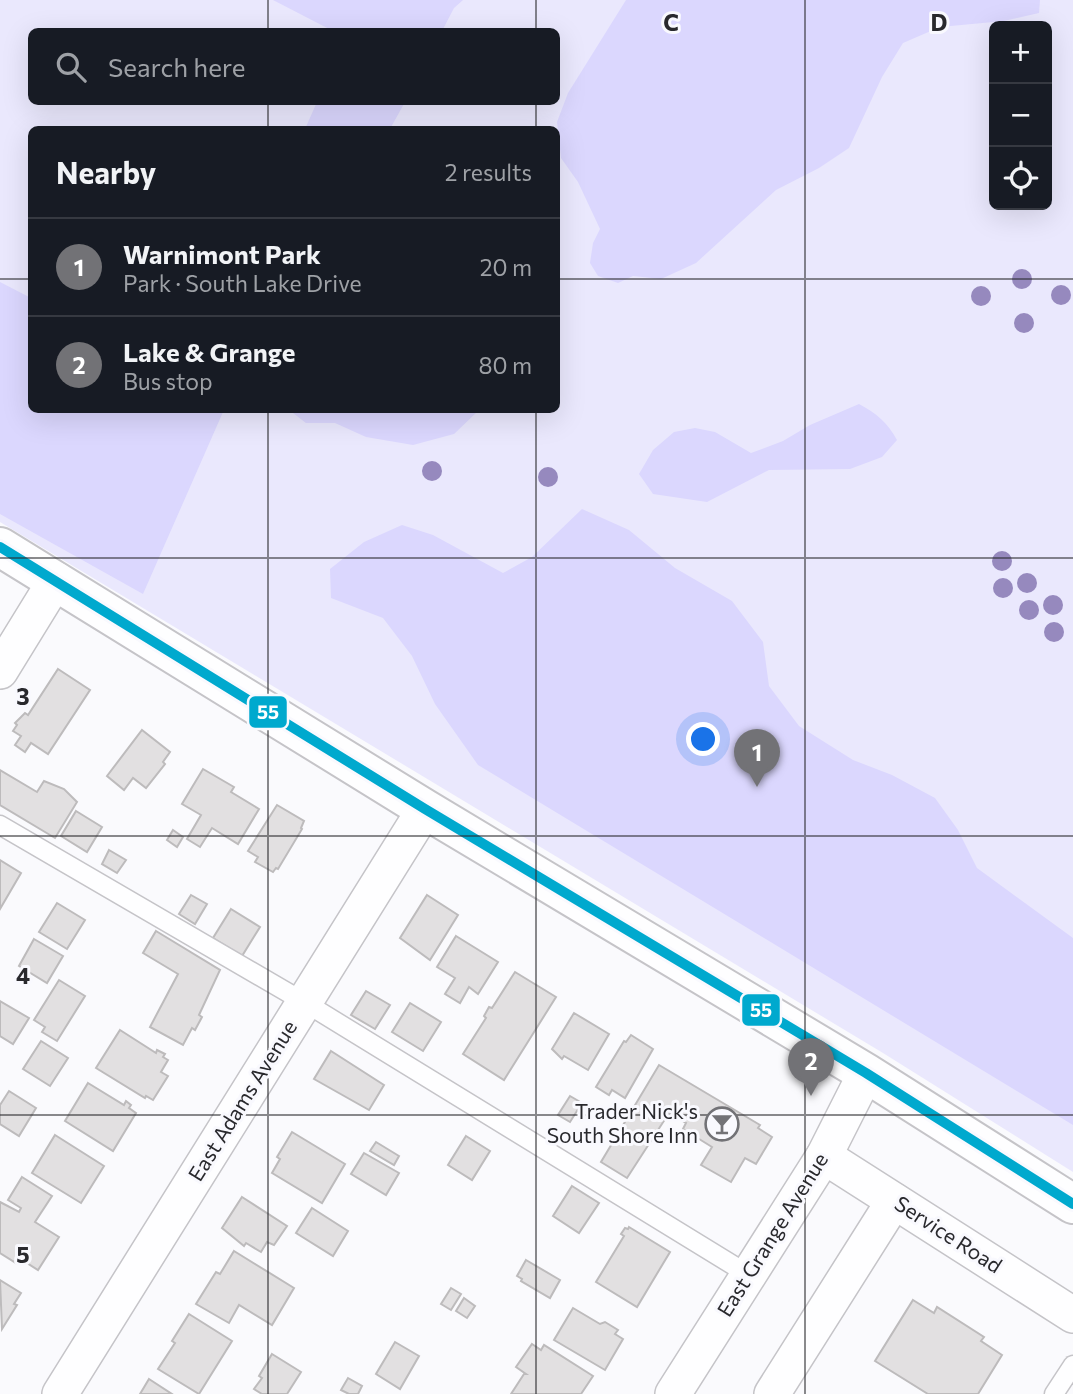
<!DOCTYPE html>
<html lang="en">
<head>
<meta charset="utf-8">
<style>
  :root { --surface:#171b24; --page:#242831; --text:#f1f3f6; --muted:#9ea1a6; --line:#363941; --accent:#727276 }
  body { margin:0; font-family:Commissioner,sans-serif; background:var(--page); color:var(--text) }
  .controls { position:absolute; right:21px; top:21px; display:grid; overflow:hidden; border-radius:10px; box-shadow:0 7px 28px #0002 }
  .controls button { width:63px; height:63px; display:grid; place-items:center; padding:0; border:0; border-bottom:2px solid var(--line); background:var(--surface); color:var(--text); font:35px sans-serif }
  .you { position:absolute; left:704px; top:740px; width:24px; height:24px; margin:-18px; border:5px solid #fff; border-radius:50%; background:#1a73e8; box-shadow:0 0 0 10px #1a73e833 }
  .badge { display:grid; place-items:center; width:46px; height:46px; border-radius:50%; background:var(--accent); color:#fff; font-size:23px; font-weight:700 }
  .pin { position:absolute; translate:-50% -58px; filter:drop-shadow(0 2px 4px #0008) }
  .pin::after { content:''; position:absolute; top:37px; width:24px; height:21px; background:inherit; clip-path:polygon(0 0,100% 0,50% 100%) }
  .list { margin:0; padding:0; list-style:none }
  h2 { display:flex; justify-content:space-between; align-items:center; height:91px; margin:0; padding:0 28px; font-size:30px }
  h2 small { font-size:23px; font-weight:400; color:var(--muted) }
  .list li { display:grid; grid-template-columns:46px 1fr auto; gap:21px; align-items:center; box-sizing:border-box; height:98px; padding:0 28px; border-top:2px solid var(--line) }
  .list b { display:block; font-size:26px; white-space:nowrap }
  .list p { margin:0; font-size:23px; white-space:nowrap; color:var(--muted) }
  .list em { font-size:23px; font-style:normal; color:var(--muted) }
  .icon { flex:none; width:38px; height:38px; fill:none; stroke:currentColor; stroke-width:2; stroke-linecap:round; stroke-linejoin:round }
  .map { position:relative; flex:none; width:1073px; height:1394px; overflow:hidden }
  .search { position:absolute; background:var(--surface); box-shadow:0 7px 28px #0002; left:28px; top:28px; width:532px; height:77px; display:flex; align-items:center; gap:18px; box-sizing:border-box; padding:0 24px; border-radius:10px; color:var(--muted); font-size:26px }
  .panel { position:absolute; background:var(--surface); box-shadow:0 7px 28px #0002; left:28px; top:126px; width:532px; height:287px; border-radius:10px }
  .map>svg:first-child { display:block }
</style>
</head>
<body>
<div class="map">
<svg width="1073" height="1394" viewBox="0 0 1073 1394">
  <rect width="100%" height="100%" fill="#fafafd"/>
  <path fill="#eae8fd" fill-rule="evenodd" d="M0,0H1073V1172L883,1053L0,522ZM994,26H1047V205H994ZM32,32H556V102H32ZM32,130H556V410H32Z"/>
  <g fill="#dbd7fe">
    <path d="M273,0H463L454,8L442,31H333Z"/>
    <path d="M626,0H1040L1039,13L1004,21L940,27L903,43L882,77L849,148L819,168L776,190L696,263L661,279L633,276L618,283L598,276L590,263L593,243L600,229L578,182L561,158L557,122L568,93Z"/>
    <path d="M317,102H405L390,129H305Z"/>
    <path d="M0,282L31,298L32,410H220L223,412L143,594L0,514Z"/>
    <path d="M859,404C876,413 888,423 897,440L882,457L850,469L769,470L707,502L653,494L639,474L653,450L674,432L695,428L715,432L751,453L783,441L810,425Z"/>
    <path d="M295,410H479L454,434L413,445L366,437L335,423H306L293,413Z"/>
    <path d="M582,509L629,530L675,568L732,601L763,642L769,686L799,726L853,760L892,775L935,798L958,830L977,868L1073,938V1125L478,765L435,704L412,656L383,618L331,598L330,569L364,542L402,525L433,535L503,573L532,557Z"/>
  </g>
  <g fill="#e2e0e1" stroke="#bdbbbc" stroke-width="2">
    <path d="M58,669L90,690L48,754L31,743L25,752L15,745L21,736L13,731L17,725L15,723L25,713L28,715Z"/>
    <path d="M142,730L170,752L163,762L165,764L146,788L133,778L124,790L107,776Z"/>
    <path d="M203,769L234,787L231,792L259,809L238,844L212,828L200,847L187,839L201,815L182,804Z"/>
    <path d="M0,770L37,792L44,781L64,789L77,802L55,838L0,805Z"/>
    <path d="M277,805L304,821L301,828L302,829L278,869L276,868L273,872L255,862L258,857L248,851Z"/>
    <path d="M76,811L102,827L87,852L61,836Z"/>
    <path d="M173,830L183,837L177,847L167,840Z"/>
    <path d="M109,850L126,860L117,873L102,864Z"/>
    <path d="M0,860L21,873L0,909Z"/>
    <path d="M191,895L207,904L195,924L179,914Z"/>
    <path d="M427,895L458,915L430,960L400,938Z"/>
    <path d="M57,903L85,920L67,949L39,932Z"/>
    <path d="M231,909L260,927L242,956L213,938Z"/>
    <path d="M156,931L220,970L199,1015L202,1017L195,1030L192,1028L183,1045L150,1027L178,974L143,953Z"/>
    <path d="M456,936L498,962L478,994L469,987L460,1003L445,994L455,978L437,967Z"/>
    <path d="M34,939L63,956L47,983L19,966Z"/>
    <path d="M515,972L556,997L504,1080L463,1054L486,1018L484,1016L489,1007L492,1008Z"/>
    <path d="M59,980L85,996L57,1041L42,1032L45,1027L34,1020Z"/>
    <path d="M366,991L390,1005L375,1029L351,1015Z"/>
    <path d="M0,1001L29,1018L13,1044L0,1036Z"/>
    <path d="M410,1003L441,1022L423,1051L392,1032Z"/>
    <path d="M574,1013L609,1034L588,1070L564,1056L562,1059L552,1049Z"/>
    <path d="M120,1030L156,1053L157,1050L165,1054L163,1057L168,1060L161,1072L168,1076L153,1100L146,1096L145,1098L96,1068Z"/>
    <path d="M631,1035L653,1049L625,1098L612,1090L609,1095L596,1087L624,1041L626,1042Z"/>
    <path d="M41,1041L68,1058L50,1086L23,1069Z"/>
    <path d="M331,1051L384,1085L369,1110L314,1079Z"/>
    <path d="M659,1065L760,1125L758,1128L772,1137L756,1164L745,1158L731,1182L701,1165L712,1147L683,1129L686,1123L669,1113L627,1178L601,1162Z"/>
    <path d="M88,1083L124,1105L126,1101L131,1105L129,1108L136,1113L113,1151L65,1121Z"/>
    <path d="M9,1091L36,1108L19,1136L0,1124V1105Z"/>
    <path d="M570,1096L582,1103L570,1122L558,1115Z"/>
    <path d="M292,1132L345,1164L322,1203L272,1173L280,1159L277,1157Z"/>
    <path d="M55,1135L104,1166L81,1203L32,1173Z"/>
    <path d="M466,1136L490,1151L472,1180L448,1165Z"/>
    <path d="M376,1142L399,1156L394,1165L370,1151Z"/>
    <path d="M364,1153L399,1173L386,1195L351,1174Z"/>
    <path d="M22,1177L52,1196L35,1222L59,1237L38,1270L19,1258L16,1263L0,1253V1202L19,1212L21,1208L8,1200Z"/>
    <path d="M572,1186L599,1203L579,1233L553,1216Z"/>
    <path d="M242,1197L287,1226L274,1245L267,1242L261,1252L246,1243L244,1246L222,1228Z"/>
    <path d="M312,1208L348,1231L333,1256L296,1233Z"/>
    <path d="M629,1227L670,1252L637,1307L596,1282L624,1236L621,1234L625,1228L628,1229Z"/>
    <path d="M234,1251L294,1288L272,1325L239,1305L229,1323L196,1304L216,1272L220,1274Z"/>
    <path d="M526,1260L560,1280L550,1298L521,1281L522,1279L517,1276Z"/>
    <path d="M0,1280L21,1293L14,1304L17,1305L2,1329Z"/>
    <path d="M451,1288L461,1294L451,1310L441,1304Z"/>
    <path d="M464,1298L475,1306L467,1318L456,1311Z"/>
    <path d="M913,1300L934,1313L937,1307L984,1337L981,1341L1002,1355L978,1394H928L875,1361Z"/>
    <path d="M573,1308L600,1324L605,1322L618,1330L615,1334L623,1339L605,1370L554,1340Z"/>
    <path d="M189,1314L232,1341L199,1394L158,1369L175,1343L172,1341Z"/>
    <path d="M395,1342L419,1356L400,1389L376,1374Z"/>
    <path d="M532,1344L541,1350L544,1345L593,1376L581,1394H511L524,1374H526L516,1367Z"/>
    <path d="M272,1354L301,1372L287,1394H262L254,1389L262,1378L259,1376Z"/>
    <path d="M348,1378L362,1386L358,1394H349L341,1390Z"/>
    <path d="M149,1379L172,1394H140Z"/>
  </g>
  <g fill="none" stroke-linecap="round" stroke-linejoin="round">
    <defs>
      <g id="service">
        <path d="M0,825L304,1002L749,1275"/>
        <path d="M1054,1394L1073,1365"/>
      </g>
      <g id="minor">
        <path d="M0,671L56,580"/>
        <path d="M824,1156L1073,1315"/>
        <path d="M60,1394L425,809"/>
        <path d="M673,1394L824,1156L866,1073"/>
        <path d="M772,1394L894,1201"/>
      </g>
      <path id="secondary" d="M0,547L425,809L866,1073L1073,1204"/>
    </defs>
    <use href="#service" stroke="#c5c4c8" stroke-width="21"/>
    <use href="#minor" stroke="#c5c4c8" stroke-width="38"/>
    <use href="#secondary" stroke="#c5c4c8" stroke-width="42"/>
    <use href="#service" stroke="#fefeff" stroke-width="18"/>
    <use href="#minor" stroke="#fefeff" stroke-width="35"/>
    <use href="#secondary" stroke="#fefeff" stroke-width="38"/>
    <defs>
      <path id="bus-1" d="M0,547L425,809L866,1073L1073,1204"/>
    </defs>
    <use href="#bus-1" stroke="#f9f9fe" stroke-width="16"/>
    <use href="#bus-1" stroke="#00a9ce" stroke-width="10"/>
  </g>
  <g fill="#9689be">
    <circle cx="1022" cy="279" r="10"/>
    <circle cx="1061" cy="295" r="10"/>
    <circle cx="981" cy="296" r="10"/>
    <circle cx="1024" cy="323" r="10"/>
    <circle cx="432" cy="471" r="10"/>
    <circle cx="548" cy="477" r="10"/>
    <circle cx="1002" cy="561" r="10"/>
    <circle cx="1027" cy="583" r="10"/>
    <circle cx="1003" cy="588" r="10"/>
    <circle cx="1053" cy="605" r="10"/>
    <circle cx="1029" cy="610" r="10"/>
    <circle cx="1054" cy="632" r="10"/>
  </g>
  <path fill="none" stroke="#29292d" stroke-width="2" stroke-opacity="0.55" d="M268,0V32M536,0V32M805,0V1394M268,102V130M536,102V130M0,279H32M556,279H1073M268,410V1394M536,410V1394M0,558H1073M0,836H1073M0,1115H1073"/>
  <defs>
    <symbol id="bar-ring" viewBox="-11 -11 22 22"><circle r="9.5" fill="#f9f9fe" stroke="#727276" stroke-width="1.5"/><path d="M-6-5H6L.8 .8V4.5H3.5V6h-7V4.5H-.8V.8Z" fill="#727276"/></symbol>
  </defs>
  <g fill-rule="evenodd">
    <use href="#bar-ring" x="703" y="1105" width="38" height="38"/>
  </g>
  <g text-anchor="middle" stroke-width="6" stroke-linejoin="round" paint-order="stroke">
    <g font-size="21" fill="#29292d" stroke="#f9f9fe">
      <text transform="translate(243 1101) rotate(-58)" y="7">East Adams Avenue</text>
      <text transform="translate(773 1235) rotate(-58)" y="7">East Grange Avenue</text>
      <text transform="translate(948 1235) rotate(33)" y="7">Service Road</text>
    </g>
    <g font-size="21" fill="#29292d" stroke="#f9f9fe" text-anchor="end">
      <text x="698" y="1119">Trader Nick's<tspan x="698" dy="24">South Shore Inn</tspan></text>
    </g>
  </g>
  <g font-size="23" text-anchor="middle" font-weight="bold" fill="#29292d" stroke="#f9f9fe" stroke-width="6" stroke-linejoin="round" paint-order="stroke">
    <text x="671" y="31">C</text>
    <text x="939" y="31">D</text>
    <text x="23" y="705">3</text>
    <text x="23" y="984">4</text>
    <text x="23" y="1263">5</text>
  </g>
  <g stroke="#f9f9fe" stroke-width="2.5">
    <rect x="248" y="695" width="40" height="34" rx="7" fill="#00a9ce"/>
    <rect x="741" y="993" width="40" height="34" rx="7" fill="#00a9ce"/>
  </g>
  <g font-size="19" text-anchor="middle" font-weight="bold" fill="#fff">
    <text x="268" y="719">55</text>
    <text x="761" y="1017">55</text>
  </g>
</svg>
<div class="controls">
<button>+</button>
<button>−</button>
<button><svg class="icon" aria-label="locate" viewBox="0 0 24 24"><circle cx="12" cy="12" r="6"/><path d="M12 2v4M12 18v4M2 12h4M18 12h4"/></svg></button>
</div>
<div class="you"></div>
<div class="pin badge" style="left:757px;top:787px">1</div>
<div class="pin badge" style="left:811px;top:1096px">2</div>
<div class="search"><svg class="icon" aria-label="search" viewBox="0 0 24 24"><circle cx="10" cy="10" r="6"/><path d="M15 15l6 6"/></svg>Search here</div>
<section class="panel">
<h2>Nearby<small>2 results</small></h2>
<ul class="list">
<li><span class="badge">1</span><div><b>Warnimont Park</b><p>Park · South Lake Drive</p></div><em>20 m</em></li>
<li><span class="badge">2</span><div><b>Lake &amp; Grange</b><p>Bus stop</p></div><em>80 m</em></li>
</ul>
</section>
</div>
</body>
</html>
